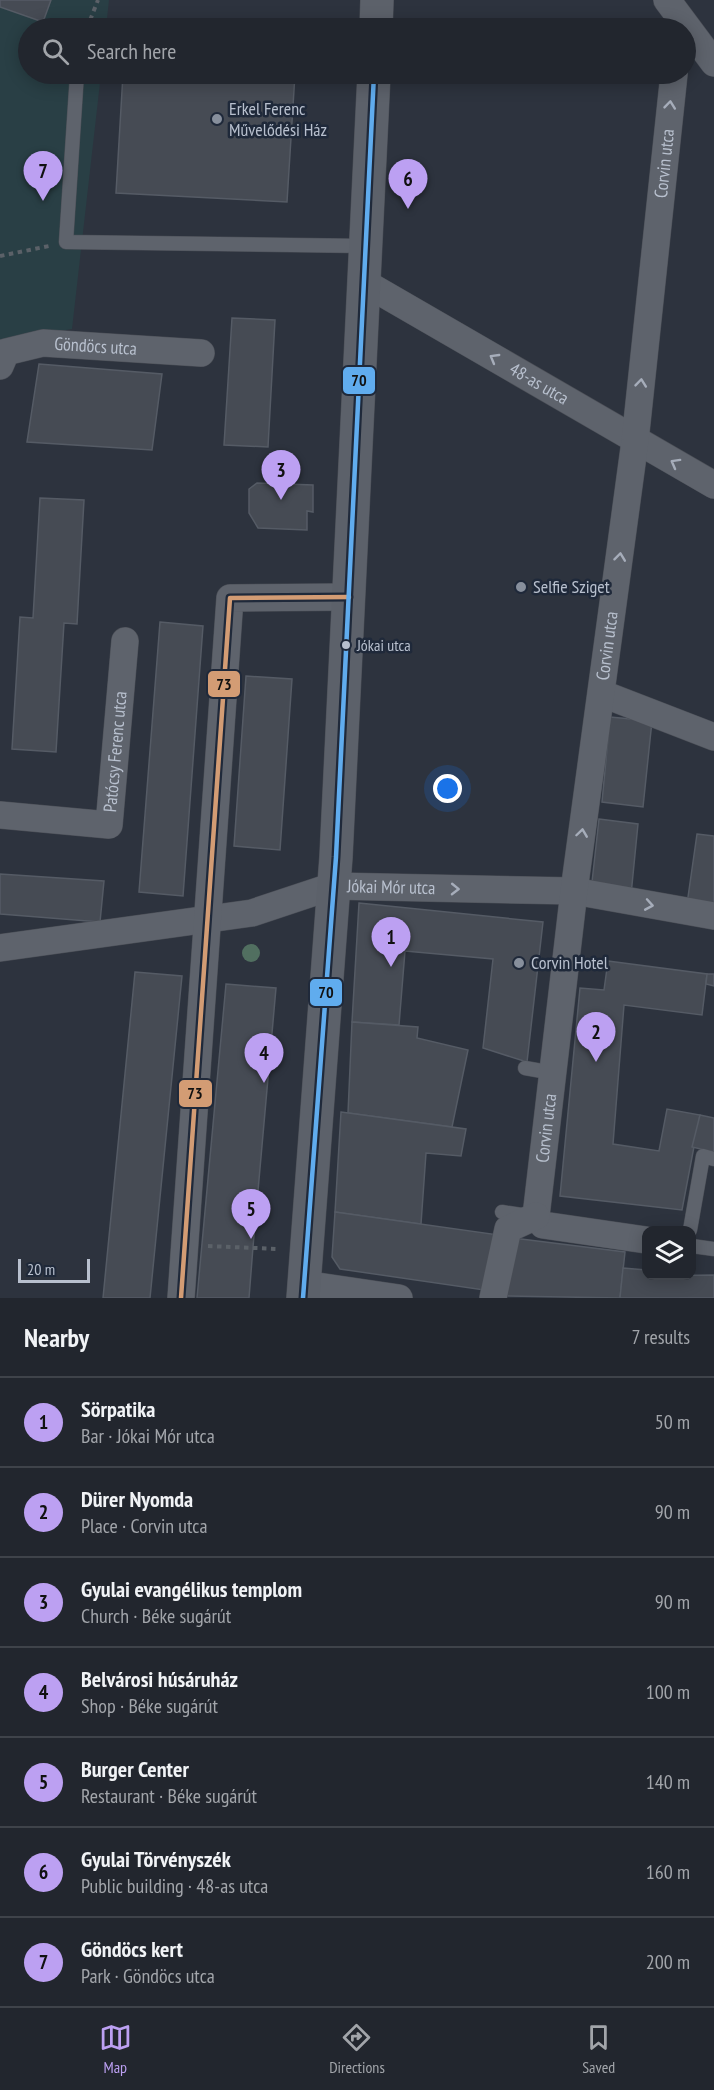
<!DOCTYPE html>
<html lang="en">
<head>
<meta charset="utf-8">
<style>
  :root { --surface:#22262e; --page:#2e323a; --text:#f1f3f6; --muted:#a2a5aa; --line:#3f434a; --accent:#bca0f2 }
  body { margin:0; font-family:"PT Sans Narrow",sans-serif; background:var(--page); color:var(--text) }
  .controls { position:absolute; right:18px; bottom:18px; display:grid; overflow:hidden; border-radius:12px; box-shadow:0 3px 15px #0003 }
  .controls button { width:54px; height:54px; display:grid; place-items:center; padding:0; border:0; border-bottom:2px solid var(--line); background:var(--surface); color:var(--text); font:30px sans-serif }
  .scale { position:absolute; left:18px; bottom:15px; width:72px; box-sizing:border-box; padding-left:6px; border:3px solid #b8c0ce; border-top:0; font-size:16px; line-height:21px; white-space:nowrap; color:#b8c0ce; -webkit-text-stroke:4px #1f293a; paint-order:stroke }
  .you { position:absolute; left:448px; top:789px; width:21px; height:21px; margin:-15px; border:4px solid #fff; border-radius:50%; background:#1a73e8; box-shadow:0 0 0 9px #1a73e833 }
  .badge { display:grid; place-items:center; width:39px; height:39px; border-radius:50%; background:var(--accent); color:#111; font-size:20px; font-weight:700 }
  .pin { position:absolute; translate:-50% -50px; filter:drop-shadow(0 2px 3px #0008) }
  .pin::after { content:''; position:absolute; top:32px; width:21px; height:18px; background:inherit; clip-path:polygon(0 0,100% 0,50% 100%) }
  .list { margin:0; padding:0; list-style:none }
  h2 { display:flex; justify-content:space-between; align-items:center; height:78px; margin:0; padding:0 24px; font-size:26px }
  h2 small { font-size:20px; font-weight:400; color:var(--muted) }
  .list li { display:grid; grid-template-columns:39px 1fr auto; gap:18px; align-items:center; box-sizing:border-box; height:90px; padding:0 24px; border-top:2px solid var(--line) }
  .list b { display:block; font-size:22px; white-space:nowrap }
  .list p { margin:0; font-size:20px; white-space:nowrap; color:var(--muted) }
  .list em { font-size:20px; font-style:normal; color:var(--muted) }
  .icon { flex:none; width:33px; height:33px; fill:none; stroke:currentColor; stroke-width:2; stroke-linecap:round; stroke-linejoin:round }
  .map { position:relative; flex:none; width:714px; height:1298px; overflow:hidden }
  .search { position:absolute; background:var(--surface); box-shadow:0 3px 15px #0003; left:18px; right:18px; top:18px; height:66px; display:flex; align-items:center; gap:15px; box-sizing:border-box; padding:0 21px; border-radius:33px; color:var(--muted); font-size:22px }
  .sheet { height:708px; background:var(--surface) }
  nav { display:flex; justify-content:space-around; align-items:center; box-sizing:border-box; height:84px; border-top:2px solid var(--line); background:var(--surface); font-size:16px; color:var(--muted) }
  nav a { display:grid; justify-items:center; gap:3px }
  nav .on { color:var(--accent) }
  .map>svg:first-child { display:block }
</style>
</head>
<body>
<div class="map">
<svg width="714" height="1298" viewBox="0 0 714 1298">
  <rect width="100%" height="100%" fill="#2d333e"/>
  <path fill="#293f45" d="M0,0H109L106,28H28V74H101L72,329L0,341Z"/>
  <g fill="#464b54" stroke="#555b65" stroke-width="1.5">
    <path d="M0,0H51L43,22L0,7Z"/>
    <path d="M123,74H295L287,202L116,193Z"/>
    <path d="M232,318L275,320L268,447L224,445Z"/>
    <path d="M39,364L162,374L152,450L27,442Z"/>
    <path d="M257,483L313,485V512L307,511V530L258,528L249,513V489Z"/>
    <path d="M40,498L84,500L77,624L64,623L56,752L12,749L20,617L33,618Z"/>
    <path d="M160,622L203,626L183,896L139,892Z"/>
    <path d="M246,676L292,679L280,850L234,846Z"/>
    <path d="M610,717L652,721L643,807L602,802Z"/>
    <path d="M599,819L638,824L631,895L591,891Z"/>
    <path d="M697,834L714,836V908L687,904Z"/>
    <path d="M0,874L104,881L100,922L0,914Z"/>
    <path d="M359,903L543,922L527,1062L483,1048L493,959L405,951L399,1025L352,1022Z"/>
    <path d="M608,961L707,974L702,1015L624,1005L613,1144L659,1151L667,1109L700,1115L682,1210L560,1196L580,988L604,990Z"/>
    <path d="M135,972L182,976L150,1298H103Z"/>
    <path d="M707,974H714V986L706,984Z"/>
    <path d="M226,984L276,988L253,1247L249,1298H197Z"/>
    <path d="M352,1022L418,1027L417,1038L468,1050L452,1127L348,1113Z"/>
    <path d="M341,1112L466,1129L461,1156L426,1153L421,1224L335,1212Z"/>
    <path d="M700,1115L714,1118V1152L692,1147Z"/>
    <path d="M335,1212L499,1235L484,1290L340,1269L332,1257Z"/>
    <path d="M513,1238L625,1252L620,1298L506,1296Z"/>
    <path d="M623,1268L646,1270V1276L714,1275V1298H620Z"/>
  </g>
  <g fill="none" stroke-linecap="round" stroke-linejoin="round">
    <defs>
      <g id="lane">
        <path d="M77,74L66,242L366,246"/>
        <path d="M525,1068L553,1073"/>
        <path d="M502,1212L528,1216"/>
        <path d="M690,1230L703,1156L714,1159"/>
        <path d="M692,1246L714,1249"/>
      </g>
      <g id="street">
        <path d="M667,0L714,63"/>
        <path id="s1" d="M365,283L714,485"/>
        <path id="s2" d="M0,366L6,352L43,343L201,353"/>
        <path d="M603,694L714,737"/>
        <path id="s3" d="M0,815L109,825L125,641"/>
        <path id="s4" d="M0,948L252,913L333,886L574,891L714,916"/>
        <path id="s5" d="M646,1240L543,1225L536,1216L574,891L635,441L674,74"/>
        <path d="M304,1284L399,1298"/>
        <path d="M181,1298L230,598L349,597"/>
        <path d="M493,1298L508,1229L536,1216"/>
      </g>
      <g id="secondary">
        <path d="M376,28L377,0"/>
        <path d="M303,1298L336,857L374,74"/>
      </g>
    </defs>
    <use href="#lane" stroke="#4a4e56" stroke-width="15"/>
    <use href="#street" stroke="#4a4e56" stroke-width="28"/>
    <use href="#secondary" stroke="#4a4e56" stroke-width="34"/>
    <g stroke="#5b6168" stroke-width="4" stroke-dasharray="4.5 4.5" stroke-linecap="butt">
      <path d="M87,28L98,0"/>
      <path d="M0,256L49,246"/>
      <path d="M208,1246L278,1249"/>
    </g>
    <use href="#lane" stroke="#5e636c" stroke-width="14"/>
    <use href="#street" stroke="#5e636c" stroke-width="27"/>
    <use href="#secondary" stroke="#5c616a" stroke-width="33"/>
    <defs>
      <path id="bus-1" d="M181,1298L230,598L349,597"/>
      <path id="bus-2" d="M303,1298L336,857L374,74"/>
    </defs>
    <use href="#bus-1" stroke="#1f293a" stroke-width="9"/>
    <use href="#bus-2" stroke="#1f293a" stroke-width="9"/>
    <use href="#bus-1" stroke="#d39c74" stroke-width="4.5"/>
    <use href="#bus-2" stroke="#60acee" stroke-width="4.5"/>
  </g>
  <circle fill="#516f60" cx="251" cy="953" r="9"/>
  <defs><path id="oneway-chevron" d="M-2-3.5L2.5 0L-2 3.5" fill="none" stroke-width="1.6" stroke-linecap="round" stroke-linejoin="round" transform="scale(1.5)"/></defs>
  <g stroke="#a6adba">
    <use href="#oneway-chevron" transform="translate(670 105) rotate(-84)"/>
    <use href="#oneway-chevron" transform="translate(494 358) rotate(-150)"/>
    <use href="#oneway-chevron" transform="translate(641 383) rotate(-84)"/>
    <use href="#oneway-chevron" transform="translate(675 463) rotate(-151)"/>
    <use href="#oneway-chevron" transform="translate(620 557) rotate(-83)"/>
    <use href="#oneway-chevron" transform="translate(582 833) rotate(-82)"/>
    <use href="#oneway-chevron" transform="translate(455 889) rotate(1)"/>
    <use href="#oneway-chevron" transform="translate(649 905) rotate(10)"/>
  </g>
  <g fill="#878f9c" stroke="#1f293a" stroke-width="2">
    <circle cx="217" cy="119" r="6"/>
    <circle cx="521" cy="587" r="6"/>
    <circle cx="519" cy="963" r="6"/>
  </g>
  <circle fill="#b8c0ce" stroke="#1f293a" stroke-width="2" cx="346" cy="645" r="5"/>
  <g text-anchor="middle" stroke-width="5" stroke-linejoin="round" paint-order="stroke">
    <g font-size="16" fill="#b8c0ce" stroke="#1f293a" text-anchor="start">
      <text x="357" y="651">Jókai utca</text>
    </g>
    <g font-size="18" fill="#b8c0ce" stroke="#1f293a" text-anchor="start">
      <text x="229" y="115">Erkel Ferenc<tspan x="229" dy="21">Művelődési Ház</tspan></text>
      <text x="533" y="593">Selfie Sziget</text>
      <text x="531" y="969">Corvin Hotel</text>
    </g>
    <g font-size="18" fill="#b8c0ce" stroke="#1f293a">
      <text dy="6" stroke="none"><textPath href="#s5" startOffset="1176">Corvin utca</textPath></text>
      <text dy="6" stroke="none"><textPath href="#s2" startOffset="106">Göndöcs utca</textPath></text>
      <text dy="6" stroke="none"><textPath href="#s1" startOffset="201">48-as utca</textPath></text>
      <text dy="6" stroke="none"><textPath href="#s5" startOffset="690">Corvin utca</textPath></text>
      <text dy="6" stroke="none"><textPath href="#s3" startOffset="183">Patócsy Ferenc utca</textPath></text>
      <text dy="6" stroke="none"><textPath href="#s4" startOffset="398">Jókai Mór utca</textPath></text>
      <text dy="6" stroke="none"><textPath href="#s5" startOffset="204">Corvin utca</textPath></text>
    </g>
  </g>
  <g stroke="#1f293a" stroke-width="2">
    <rect x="342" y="366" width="34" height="29" rx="6" fill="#60acee"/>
    <rect x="207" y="670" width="34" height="28" rx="6" fill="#d39c74"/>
    <rect x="309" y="978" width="34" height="29" rx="6" fill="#60acee"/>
    <rect x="178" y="1079" width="35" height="29" rx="6" fill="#d39c74"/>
  </g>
  <g font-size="16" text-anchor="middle" font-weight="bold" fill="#111">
    <text x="359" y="386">70</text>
    <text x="224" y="690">73</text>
    <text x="326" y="998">70</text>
    <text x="195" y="1099">73</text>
  </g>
</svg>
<div class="controls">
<button><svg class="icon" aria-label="layers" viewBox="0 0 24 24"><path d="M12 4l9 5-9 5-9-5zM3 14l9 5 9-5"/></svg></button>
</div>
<div class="scale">20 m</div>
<div class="you"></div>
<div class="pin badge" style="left:391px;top:967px">1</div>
<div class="pin badge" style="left:596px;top:1062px">2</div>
<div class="pin badge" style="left:281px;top:500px">3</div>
<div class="pin badge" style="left:264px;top:1083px">4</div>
<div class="pin badge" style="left:251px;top:1239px">5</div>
<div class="pin badge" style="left:408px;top:209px">6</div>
<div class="pin badge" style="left:43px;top:201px">7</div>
<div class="search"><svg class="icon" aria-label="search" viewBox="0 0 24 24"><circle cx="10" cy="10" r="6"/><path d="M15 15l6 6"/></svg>Search here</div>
</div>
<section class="sheet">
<h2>Nearby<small>7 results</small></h2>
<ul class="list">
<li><span class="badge">1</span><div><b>Sörpatika</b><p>Bar · Jókai Mór utca</p></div><em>50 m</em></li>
<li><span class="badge">2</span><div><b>Dürer Nyomda</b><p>Place · Corvin utca</p></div><em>90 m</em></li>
<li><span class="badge">3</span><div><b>Gyulai evangélikus templom</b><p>Church · Béke sugárút</p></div><em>90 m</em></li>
<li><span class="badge">4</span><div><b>Belvárosi húsáruház</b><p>Shop · Béke sugárút</p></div><em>100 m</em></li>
<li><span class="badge">5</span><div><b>Burger Center</b><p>Restaurant · Béke sugárút</p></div><em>140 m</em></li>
<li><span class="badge">6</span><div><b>Gyulai Törvényszék</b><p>Public building · 48-as utca</p></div><em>160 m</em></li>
<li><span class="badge">7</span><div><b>Göndöcs kert</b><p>Park · Göndöcs utca</p></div><em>200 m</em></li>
</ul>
</section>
<nav>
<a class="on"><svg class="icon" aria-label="map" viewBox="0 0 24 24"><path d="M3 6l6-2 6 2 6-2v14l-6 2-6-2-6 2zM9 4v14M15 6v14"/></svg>Map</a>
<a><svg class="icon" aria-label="directions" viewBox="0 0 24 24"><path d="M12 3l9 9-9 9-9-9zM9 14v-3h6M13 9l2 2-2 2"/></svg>Directions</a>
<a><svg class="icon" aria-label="saved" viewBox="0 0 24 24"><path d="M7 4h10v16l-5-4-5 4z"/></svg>Saved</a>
</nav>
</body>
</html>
